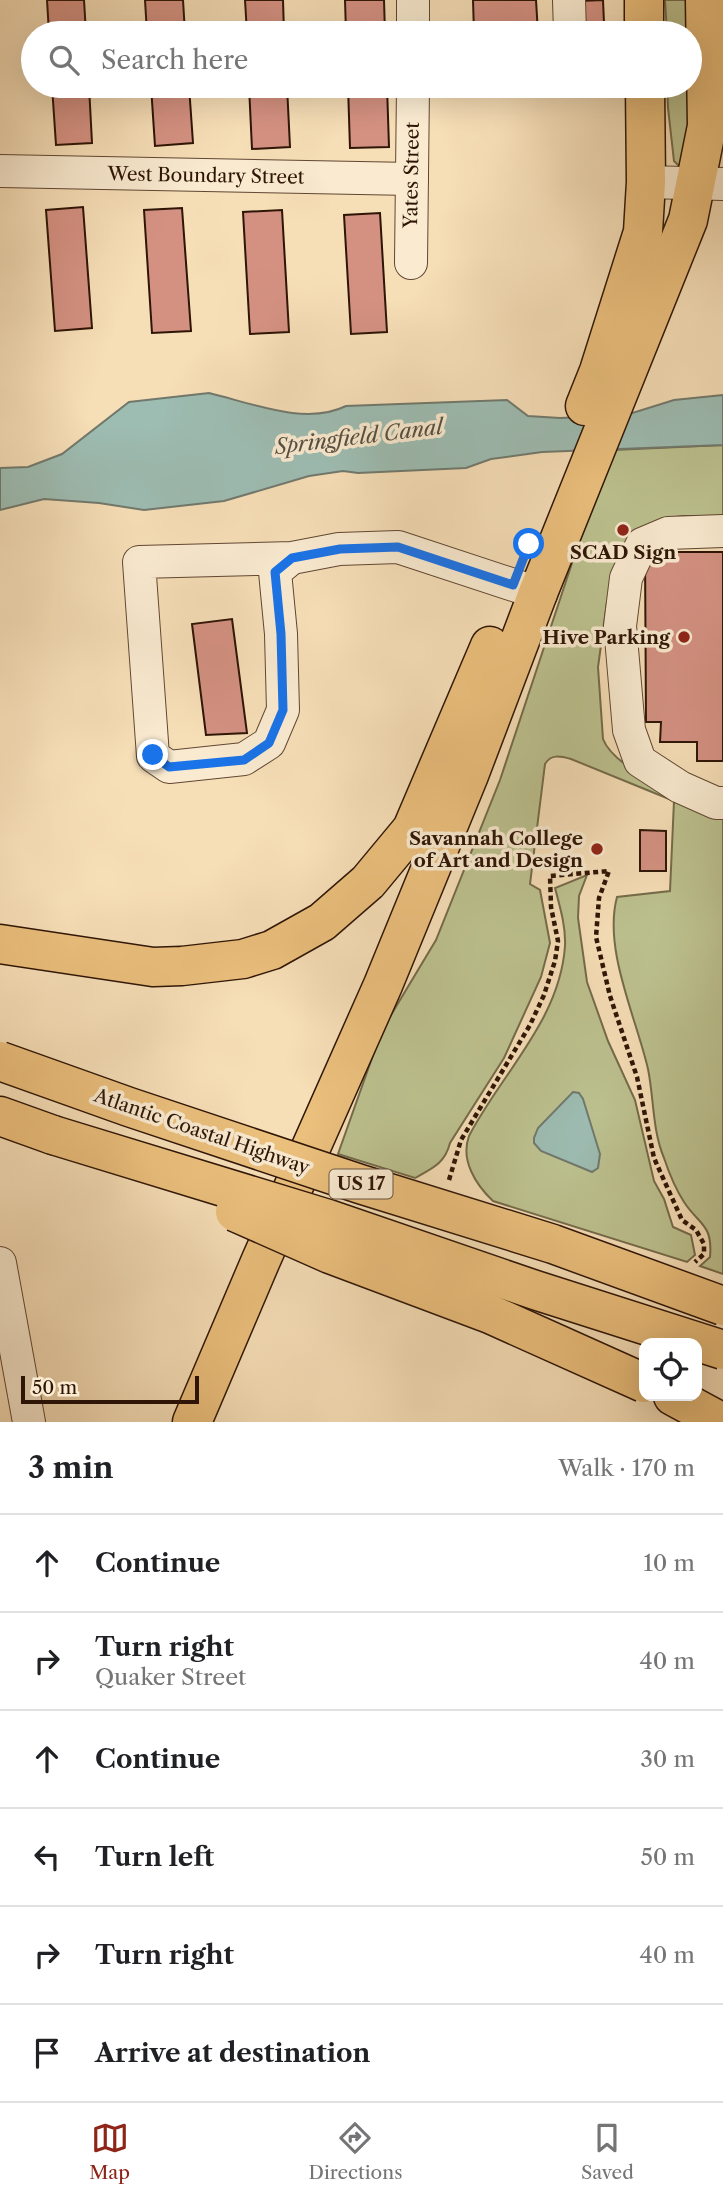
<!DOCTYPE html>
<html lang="en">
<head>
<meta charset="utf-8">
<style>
  :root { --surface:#fff; --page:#f2f2f2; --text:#202124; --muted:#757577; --line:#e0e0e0; --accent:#8f2418 }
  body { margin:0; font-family:"Libre Caslon Text",serif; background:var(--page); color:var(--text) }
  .controls { position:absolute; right:21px; bottom:21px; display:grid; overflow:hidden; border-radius:14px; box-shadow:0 7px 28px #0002 }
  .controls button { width:63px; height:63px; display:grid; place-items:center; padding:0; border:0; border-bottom:2px solid var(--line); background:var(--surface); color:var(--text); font:35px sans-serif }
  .scale { position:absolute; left:21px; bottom:18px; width:178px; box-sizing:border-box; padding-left:7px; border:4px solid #2e1506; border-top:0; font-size:19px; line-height:24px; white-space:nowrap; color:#2e1506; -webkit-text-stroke:5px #f9ead0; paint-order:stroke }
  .stop { position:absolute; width:21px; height:21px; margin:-16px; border:5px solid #1a73e8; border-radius:50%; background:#fff }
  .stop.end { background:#1a73e8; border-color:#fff; box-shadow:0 2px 7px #0008 }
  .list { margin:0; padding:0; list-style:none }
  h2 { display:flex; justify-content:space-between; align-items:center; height:91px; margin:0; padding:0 28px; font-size:30px }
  h2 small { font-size:23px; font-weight:400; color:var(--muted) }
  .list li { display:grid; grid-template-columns:46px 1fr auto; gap:21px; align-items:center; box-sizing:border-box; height:98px; padding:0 28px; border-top:2px solid var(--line) }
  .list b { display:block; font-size:26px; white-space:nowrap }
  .list p { margin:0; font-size:23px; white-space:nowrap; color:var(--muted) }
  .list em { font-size:23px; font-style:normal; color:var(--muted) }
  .icon { flex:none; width:38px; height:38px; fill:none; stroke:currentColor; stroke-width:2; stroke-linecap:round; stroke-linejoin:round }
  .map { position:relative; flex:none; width:723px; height:1422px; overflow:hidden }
  .search { position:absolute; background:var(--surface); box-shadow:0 7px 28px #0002; left:21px; right:21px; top:21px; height:77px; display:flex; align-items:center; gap:18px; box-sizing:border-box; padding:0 24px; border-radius:38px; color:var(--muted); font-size:26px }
  .sheet { height:679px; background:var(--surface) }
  nav { display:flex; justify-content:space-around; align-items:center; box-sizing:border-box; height:98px; border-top:2px solid var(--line); background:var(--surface); font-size:19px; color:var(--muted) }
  nav a { display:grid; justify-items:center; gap:4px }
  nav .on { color:var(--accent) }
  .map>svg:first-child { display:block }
</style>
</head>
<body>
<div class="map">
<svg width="723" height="1422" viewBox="0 0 723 1422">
  <rect width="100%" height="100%" fill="#f6deb7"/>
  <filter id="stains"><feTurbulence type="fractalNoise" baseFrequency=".00286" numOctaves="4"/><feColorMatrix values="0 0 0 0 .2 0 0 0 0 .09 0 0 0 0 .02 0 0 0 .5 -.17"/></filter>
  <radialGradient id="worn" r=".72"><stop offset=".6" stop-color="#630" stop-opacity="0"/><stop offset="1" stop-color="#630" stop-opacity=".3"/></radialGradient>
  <g fill="#bcc18f" stroke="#756b4a" stroke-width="2">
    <path d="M665,0H690V33H667Z"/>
    <path d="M667,86H689V141L679,166L674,161L668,108Z"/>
    <path d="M723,445V516H682L665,519L607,602L598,667L603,739C615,771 692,800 723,817V1274L700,1266L710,1257C713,1224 699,1225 684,1202C675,1188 669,1173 664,1158C652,1129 654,1098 648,1069C636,1017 603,949 617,897L670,891L674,801L571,759C560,756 551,754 545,764L530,884L540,890L550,943L541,977L504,1058L450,1143C445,1163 433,1168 415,1178L338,1154L382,1030L436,940L500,780L584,527L613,450Z"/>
    <path d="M587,875L579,896L578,918L587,982L608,1041L635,1100L654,1181L664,1199L673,1227L691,1235L695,1255L687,1262L493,1201C476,1185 460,1160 469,1136C501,1074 560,1020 565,946C566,927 560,907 555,888Z"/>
  </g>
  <g fill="#9dbcb2" stroke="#71796d" stroke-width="2">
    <path d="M209,393C251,403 306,426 346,406L507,400L528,416L560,418L626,415L674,400L723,395V445L542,452L491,459L466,468L358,473L343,471L309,476L224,501L144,510L99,503L44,499L0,510V468L28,467L62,454L129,402Z"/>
    <path d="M573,1092L579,1093L583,1099L600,1154L598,1168L592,1172L541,1151L534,1143V1138L538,1128Z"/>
  </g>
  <g fill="#d49182" stroke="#2e1506" stroke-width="2">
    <path d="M47,0H84L86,33H49Z"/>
    <path d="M145,0H183L185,33H147Z"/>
    <path d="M245,0H283L284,33H247Z"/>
    <path d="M345,0H384L385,33H346Z"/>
    <path d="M473,0H536L538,33H474Z"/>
    <path d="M603,0L604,23L582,24L580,1Z"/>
    <path d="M52,86H89L92,143L56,145Z"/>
    <path d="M151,86H189L193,143L155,146Z"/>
    <path d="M249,86H287L290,147L252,149Z"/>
    <path d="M348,86H387L389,147L350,148Z"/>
    <path d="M83,207L92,328L55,331L46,210Z"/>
    <path d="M182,208L191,331L152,333L144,210Z"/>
    <path d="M282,210L289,332L250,334L243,212Z"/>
    <path d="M380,213L387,332L351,334L344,215Z"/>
    <path d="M645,552H723V761H697V742H660L661,722H646Z"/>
    <path d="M232,619L247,733L206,735L192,624Z"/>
    <path d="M640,830L666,831V871H640Z"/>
  </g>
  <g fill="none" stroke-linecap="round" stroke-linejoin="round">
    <defs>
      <g id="minor">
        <path d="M569,0L570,33"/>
        <path d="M413,33V0"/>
        <path d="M0,171L412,179"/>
        <path d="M646,182L723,184"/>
        <path d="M411,263L413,86"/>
        <path d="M723,531L668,533L642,544L626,578L620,626L629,730L640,761L680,787L716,803H723"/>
        <path d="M292,558L139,562L153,756L169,767L244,759L269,743L283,710L281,634L275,572L292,558L339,549L398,547L538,593"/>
        <path d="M0,1263L29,1422"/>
      </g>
      <g id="major">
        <path d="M644,0V33"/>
        <path d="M585,406L599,371L643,232L646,182L645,86"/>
        <path d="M538,593L688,220L707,126L705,0"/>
      </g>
      <g id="highway">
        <path d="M0,944L153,967L182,966L243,959L272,950L322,922L368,882L412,829L490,646"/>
        <path d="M0,1116L53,1135"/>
        <path d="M673,1396L721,1422"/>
        <path d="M192,1422L261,1260L383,985L469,775L538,593"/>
      </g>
    </defs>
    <use href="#minor" stroke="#604732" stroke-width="34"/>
    <use href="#major" stroke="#2e1506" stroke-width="41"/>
    <use href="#highway" stroke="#2e1506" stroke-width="41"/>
    <path stroke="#2e1506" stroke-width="4.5" stroke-dasharray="5 3.5" stroke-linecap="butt" d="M449,1180L461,1140L530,1025L544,995L555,961L558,941L551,907L550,876L609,871L599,898L596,937L610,996L637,1077L654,1158L682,1220L696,1230L704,1244V1254L695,1262"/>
    <use href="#minor" stroke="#f9ead0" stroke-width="32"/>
    <use href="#major" stroke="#ebbf7c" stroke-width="38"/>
    <use href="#highway" stroke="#ebbf7c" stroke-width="38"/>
    <defs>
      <g id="highway-bridge">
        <path d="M0,1061L129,1107L360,1184L553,1244L723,1306"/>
        <path d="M53,1135L328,1219L535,1290L723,1350"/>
        <path d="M235,1212L330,1254L490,1314L644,1383"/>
      </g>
    </defs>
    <use href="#highway-bridge" stroke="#2e1506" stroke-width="41" stroke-linecap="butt"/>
    <use href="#highway-bridge" stroke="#ebbf7c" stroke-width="38"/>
  </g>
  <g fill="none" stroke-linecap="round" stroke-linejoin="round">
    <path stroke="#1a73e8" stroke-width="9" d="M153,755L169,767L244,760L269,743L283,710L281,634L275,572L292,558L340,549L398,547L513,585L529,544"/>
  </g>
  <g fill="#8f2418" stroke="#f9ead0" stroke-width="2.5">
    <circle cx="623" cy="530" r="7"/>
    <circle cx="684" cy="637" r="7"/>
    <circle cx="597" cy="849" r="7"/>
  </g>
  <g text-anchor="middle" stroke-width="7" stroke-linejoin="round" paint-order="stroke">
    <rect fill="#f9ead0" stroke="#6b5543" stroke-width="2" x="329.5" y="1169.5" width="63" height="29" rx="5"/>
    <g font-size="18" font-weight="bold" fill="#2e1506">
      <text x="361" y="1190">US 17</text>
    </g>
    <g font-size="19" fill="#2e1506" stroke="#f9ead0">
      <text transform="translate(206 175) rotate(1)" y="7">West Boundary Street</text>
      <text transform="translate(411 175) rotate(-89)" y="7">Yates Street</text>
      <text transform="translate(202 1131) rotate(19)" y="7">Atlantic Coastal Highway</text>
    </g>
    <g font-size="19" font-weight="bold" fill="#2e1506" stroke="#f9ead0" text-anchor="end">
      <text x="623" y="559" text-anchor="middle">SCAD Sign</text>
      <text x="670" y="644">Hive Parking</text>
      <text x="583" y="845">Savannah College<tspan x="583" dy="22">of Art and Design</tspan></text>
    </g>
    <g font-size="21" font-style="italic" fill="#554f42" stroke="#f9ead0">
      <text transform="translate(359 437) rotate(-7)" y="7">Springfield Canal</text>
    </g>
  </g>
  <rect width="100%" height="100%" filter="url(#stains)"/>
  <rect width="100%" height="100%" fill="url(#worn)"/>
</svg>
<div class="controls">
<button><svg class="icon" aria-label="locate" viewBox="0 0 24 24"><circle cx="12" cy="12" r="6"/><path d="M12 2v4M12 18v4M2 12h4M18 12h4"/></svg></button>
</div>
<div class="scale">50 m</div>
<div class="stop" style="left:529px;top:544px"></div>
<div class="stop end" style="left:153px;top:755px"></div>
<div class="search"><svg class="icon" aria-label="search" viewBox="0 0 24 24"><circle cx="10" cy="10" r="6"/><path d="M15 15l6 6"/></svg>Search here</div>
</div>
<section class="sheet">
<h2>3 min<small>Walk · 170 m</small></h2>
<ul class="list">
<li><svg class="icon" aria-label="ahead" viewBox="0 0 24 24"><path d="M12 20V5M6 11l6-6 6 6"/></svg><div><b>Continue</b></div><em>10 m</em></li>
<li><svg class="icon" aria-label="right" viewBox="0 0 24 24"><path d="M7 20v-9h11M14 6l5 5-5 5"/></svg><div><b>Turn right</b><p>Quaker Street</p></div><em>40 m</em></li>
<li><svg class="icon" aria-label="ahead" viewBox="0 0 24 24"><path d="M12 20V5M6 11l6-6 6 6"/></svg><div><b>Continue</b></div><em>30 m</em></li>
<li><svg class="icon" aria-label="left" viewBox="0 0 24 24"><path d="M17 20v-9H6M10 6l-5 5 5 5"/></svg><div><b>Turn left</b></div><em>50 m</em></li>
<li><svg class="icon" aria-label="right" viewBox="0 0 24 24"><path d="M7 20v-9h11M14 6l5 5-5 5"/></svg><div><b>Turn right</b></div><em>40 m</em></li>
<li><svg class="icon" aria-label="arrive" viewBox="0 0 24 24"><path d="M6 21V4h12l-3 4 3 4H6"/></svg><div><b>Arrive at destination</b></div></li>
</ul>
</section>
<nav>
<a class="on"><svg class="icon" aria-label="map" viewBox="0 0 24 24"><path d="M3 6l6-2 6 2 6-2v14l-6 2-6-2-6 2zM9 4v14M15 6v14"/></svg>Map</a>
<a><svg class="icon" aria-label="directions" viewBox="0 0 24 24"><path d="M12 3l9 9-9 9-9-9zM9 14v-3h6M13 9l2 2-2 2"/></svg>Directions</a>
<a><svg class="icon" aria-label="saved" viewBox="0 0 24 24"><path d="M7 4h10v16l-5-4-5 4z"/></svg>Saved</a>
</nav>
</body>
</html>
